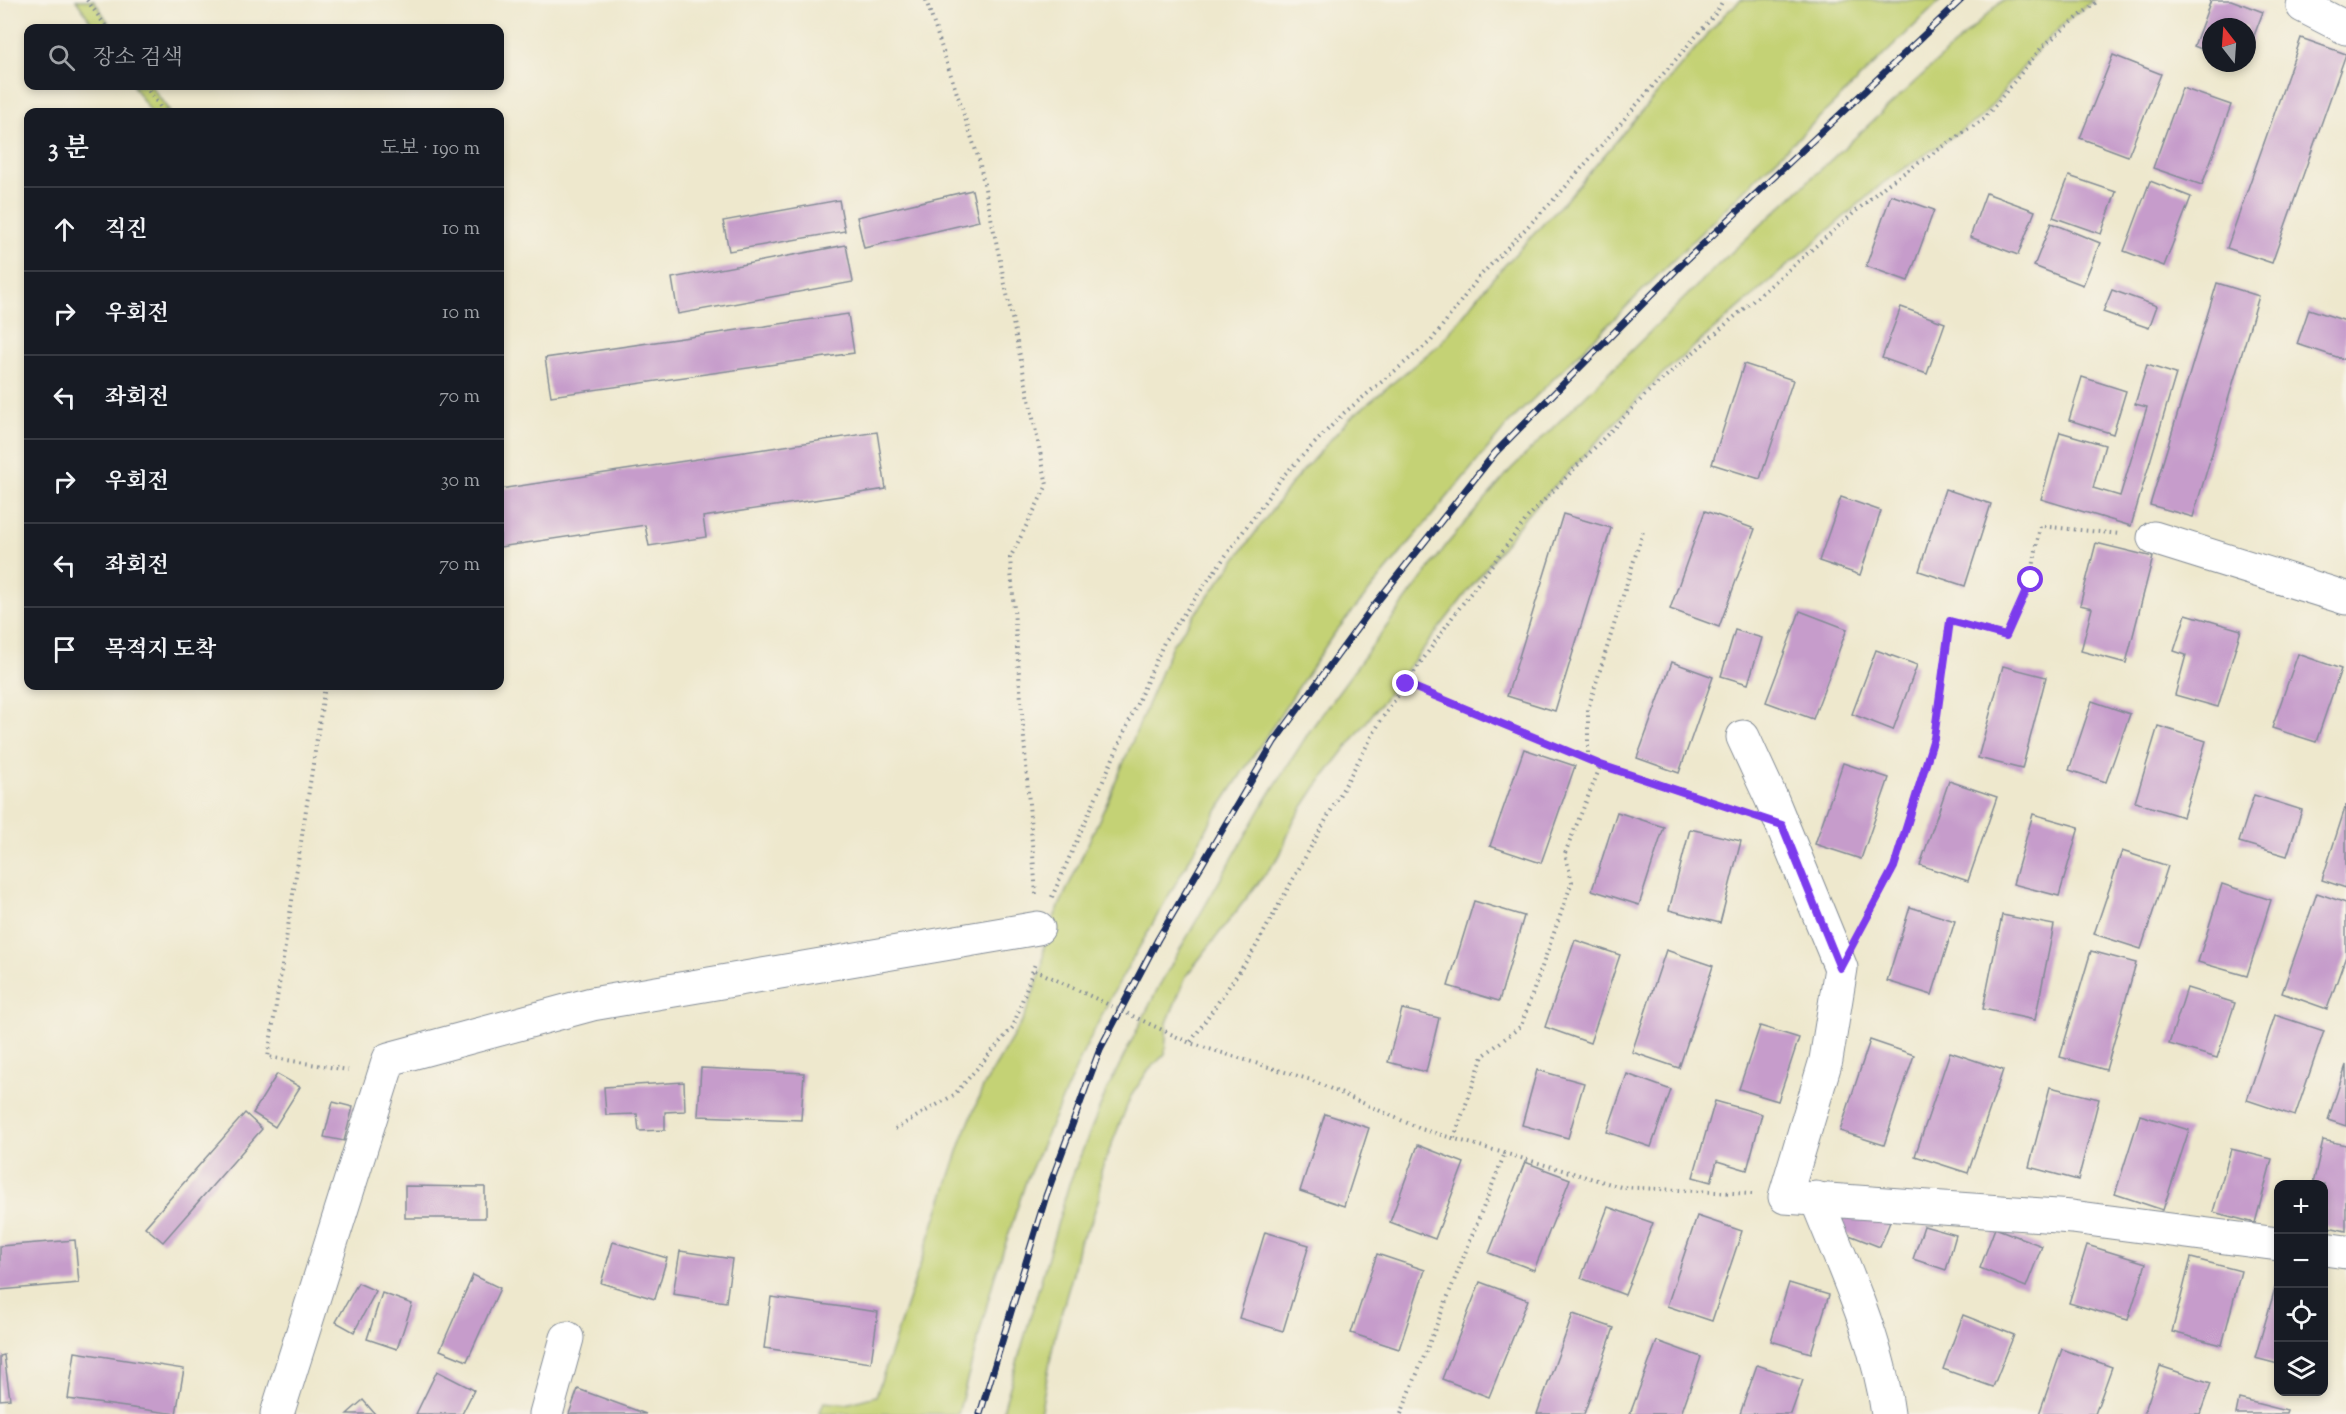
<!DOCTYPE html>
<html lang="ko">
<head>
<meta charset="utf-8">
<style>
  :root { --surface:#171b24; --page:#20242c; --text:#f1f3f6; --muted:#9ea1a6; --line:#363941 }
  body { margin:0; font-family:"Sorts Mill Goudy","Noto Serif KR",serif; background:var(--page); color:var(--text) }
  .controls { position:absolute; right:18px; bottom:18px; display:grid; overflow:hidden; border-radius:12px; box-shadow:0 3px 9px #0003 }
  .controls button { width:54px; height:54px; display:grid; place-items:center; padding:0; border:0; border-bottom:2px solid var(--line); background:var(--surface); color:var(--text); font:30px sans-serif }
  .compass { position:absolute; left:2202px; top:18px; width:54px; height:54px; border-radius:50%; background:var(--surface); box-shadow:0 3px 9px #0003; rotate:343deg }
  .stop { position:absolute; width:18px; height:18px; margin:-14px; border:4px solid #7c3aed; border-radius:50%; background:#fff }
  .stop.end { background:#7c3aed; border-color:#fff; box-shadow:0 2px 6px #0008 }
  .list { margin:0; padding:0; list-style:none }
  h2 { display:flex; justify-content:space-between; align-items:center; height:78px; margin:0; padding:0 24px; font-size:26px }
  h2 small { font-size:20px; font-weight:400; color:var(--muted) }
  .list li { display:grid; grid-template-columns:39px 1fr auto; gap:18px; align-items:center; box-sizing:border-box; height:84px; padding:0 24px; border-top:2px solid var(--line) }
  .list b { display:block; font-size:22px; white-space:nowrap }
  .list em { font-size:20px; font-style:normal; color:var(--muted) }
  .icon { flex:none; width:33px; height:33px; fill:none; stroke:currentColor; stroke-width:2; stroke-linecap:round; stroke-linejoin:round }
  .map { position:relative; flex:none; width:2346px; height:1414px; overflow:hidden }
  .search { position:absolute; background:var(--surface); box-shadow:0 3px 9px #0003; left:24px; top:24px; width:480px; height:66px; display:flex; align-items:center; gap:15px; box-sizing:border-box; padding:0 21px; border-radius:12px; color:var(--muted); font-size:22px }
  .panel { position:absolute; background:var(--surface); box-shadow:0 3px 9px #0003; left:24px; top:108px; width:480px; height:582px; border-radius:12px }
  .map>svg:first-child { display:block }
</style>
</head>
<body>
<div class="map">
<svg width="2346" height="1414" viewBox="0 0 2346 1414">
  <rect width="100%" height="100%" fill="#f7f3e8"/>
  <filter id="ink" filterUnits="userSpaceOnUse"><feTurbulence type="fractalNoise" baseFrequency=".0167" numOctaves="2"/><feDisplacementMap in="SourceGraphic" scale="12" xChannelSelector="R" yChannelSelector="G"/><feConvolveMatrix kernelMatrix="1 2 1 2 8 2 1 2 1" color-interpolation-filters="sRGB"/></filter>
  <filter id="wash" filterUnits="userSpaceOnUse"><feTurbulence type="fractalNoise" baseFrequency=".008" numOctaves="4" result="noise"/><feDisplacementMap in="SourceGraphic" scale="24" xChannelSelector="R" yChannelSelector="G"/><feGaussianBlur stdDeviation="1.35" result="paint"/><feColorMatrix in="noise" values="0 0 0 0 0 0 0 0 0 0 0 0 0 0 0 0 0 1.4 0 .05"/><feComposite in="paint" operator="in"/></filter>
  <g filter="url(#wash)">
    <rect width="100%" height="100%" fill="#eee8cd"/>
    <g fill="#c4d274" stroke="#708069" stroke-width="1.5">
      <path d="M76,0H94L112,28H95Z"/>
      <path d="M1741,0H1941L1745,189L1508,424L1333,635L1217,811L1112,995L1082,1055L1026,1181L993,1282L958,1414H819L824,1402L846,1404L876,1396L963,1137L984,1085L1024,1018L1042,969L1045,937L1109,798L1172,645L1292,483L1349,419L1441,343L1492,279L1571,194L1725,14Z"/>
      <path d="M2003,0H2094L2071,17L2040,47L1983,116L1883,183L1660,376L1527,515L1316,787L1293,822L1280,855L1186,976L1167,1023L1165,1054L1147,1072L1131,1096L1101,1171L1099,1198L1090,1225L1079,1242L1073,1273L1055,1335L1040,1414H1002L1069,1184L1106,1092L1159,986L1267,798L1311,729L1448,543L1511,469L1719,264Z"/>
      <path d="M133,86H151L170,112H151Z"/>
    </g>
    <g id="blocks">
      <g fill="#c69ccb">
        <path d="M2211,0H2231L2263,12L2247,54V27H2211V53L2194,46Z"/>
        <path d="M2301,38L2346,54L2272,263L2227,248Z"/>
        <path d="M2113,55L2161,74L2128,156L2080,138Z"/>
        <path d="M2182,88L2231,105L2202,185L2153,168Z"/>
        <path d="M2069,176L2116,192L2101,234L2053,217Z"/>
        <path d="M2150,181L2191,197L2164,266L2124,251Z"/>
        <path d="M972,190L979,221L864,248L857,217Z"/>
        <path d="M1986,193L2035,211L2018,255L1970,237Z"/>
        <path d="M1891,195L1934,210L1908,281L1866,266Z"/>
        <path d="M839,200L845,231L729,251L723,221Z"/>
        <path d="M2051,223L2100,243L2083,285L2034,266Z"/>
        <path d="M846,245L853,282L678,314L672,278Z"/>
        <path d="M2217,283L2259,296L2193,517L2150,505Z"/>
        <path d="M2112,290L2157,306L2149,328L2103,312Z"/>
        <path d="M1901,307L1945,323L1927,374L1882,358Z"/>
        <path d="M2309,309L2346,321V360L2297,344Z"/>
        <path d="M848,314L854,353L551,396L545,358Z"/>
        <path d="M1744,364L1793,380L1760,479L1712,464Z"/>
        <path d="M2147,365L2176,374L2131,526L2041,499L2060,432L2105,445L2093,488L2120,496L2147,407L2135,404Z"/>
        <path d="M2082,377L2126,391L2113,434L2069,420Z"/>
        <path d="M877,432L886,489L703,517L706,537L649,546L645,525L500,547V489Z"/>
        <path d="M1945,489L1991,504L1965,586L1919,571Z"/>
        <path d="M1841,497L1881,511L1860,575L1819,561Z"/>
        <path d="M1705,511L1755,529L1719,627L1670,609Z"/>
        <path d="M1563,514L1611,528L1555,711L1507,696Z"/>
        <path d="M2096,543L2153,557L2126,663L2081,651L2092,608L2080,605Z"/>
        <path d="M1800,611L1847,629L1813,719L1766,702Z"/>
        <path d="M2186,614L2241,630L2218,707L2175,695L2186,655L2174,651Z"/>
        <path d="M1735,630L1762,638L1748,684L1721,676Z"/>
        <path d="M1876,650L1917,665L1893,730L1852,714Z"/>
        <path d="M2298,654L2341,669L2316,742L2272,728Z"/>
        <path d="M1672,662L1713,677L1679,773L1637,758Z"/>
        <path d="M2003,666L2046,677L2022,769L1978,758Z"/>
        <path d="M2092,701L2130,714L2106,782L2069,770Z"/>
        <path d="M2158,726L2206,741L2183,817L2135,802Z"/>
        <path d="M1524,749L1575,766L1541,863L1490,846Z"/>
        <path d="M1843,763L1889,778L1861,859L1815,844Z"/>
        <path d="M1949,781L1997,797L1968,881L1920,865Z"/>
        <path d="M2254,795L2302,810L2287,856L2239,842Z"/>
        <path d="M2346,805V888L2322,880Z"/>
        <path d="M1617,812L1664,827L1639,905L1592,890Z"/>
        <path d="M2033,814L2079,827L2059,896L2013,884Z"/>
        <path d="M1690,829L1741,841L1720,923L1669,910Z"/>
        <path d="M2122,851L2168,866L2141,949L2094,934Z"/>
        <path d="M2222,884L2271,900L2247,976L2198,962Z"/>
        <path d="M2317,893L2346,903V956L2327,1009L2282,993Z"/>
        <path d="M1474,901L1524,916L1499,1001L1448,986Z"/>
        <path d="M1910,907L1955,921L1932,995L1887,981Z"/>
        <path d="M2002,915L2054,925L2035,1020L1983,1009Z"/>
        <path d="M1575,940L1620,955L1590,1043L1545,1027Z"/>
        <path d="M1666,950L1713,966L1679,1068L1632,1052Z"/>
        <path d="M2091,951L2136,963L2106,1070L2060,1057Z"/>
        <path d="M2187,988L2235,1003L2217,1058L2169,1044Z"/>
        <path d="M1402,1009L1439,1018L1426,1072L1388,1062Z"/>
        <path d="M2275,1015L2324,1031L2295,1116L2247,1100Z"/>
        <path d="M1760,1026L1799,1038L1778,1101L1739,1089Z"/>
        <path d="M1870,1040L1914,1055L1884,1145L1840,1131Z"/>
        <path d="M1950,1052L2003,1070L1968,1173L1915,1156Z"/>
        <path d="M2346,1065V1126L2328,1120Z"/>
        <path d="M701,1068L804,1073L801,1120L698,1116Z"/>
        <path d="M1537,1070L1584,1083L1568,1138L1522,1125Z"/>
        <path d="M277,1074L300,1087L275,1127L253,1113Z"/>
        <path d="M1627,1074L1671,1090L1651,1147L1607,1132Z"/>
        <path d="M684,1082L685,1111L665,1112V1130L639,1131L637,1114L606,1115L604,1087Z"/>
        <path d="M2050,1087L2099,1099L2078,1180L2029,1167Z"/>
        <path d="M1715,1101L1762,1114L1747,1170L1717,1161L1711,1182L1693,1177Z"/>
        <path d="M333,1102L353,1107L344,1141L324,1137Z"/>
        <path d="M245,1113L262,1129L163,1242L145,1227Z"/>
        <path d="M1325,1114L1369,1128L1344,1206L1300,1191Z"/>
        <path d="M2140,1115L2189,1130L2163,1210L2115,1194Z"/>
        <path d="M2323,1140L2346,1145V1231L2324,1226V1184H2313Z"/>
        <path d="M1418,1145L1464,1163L1435,1239L1390,1222Z"/>
        <path d="M2231,1149L2272,1159L2255,1223L2213,1212Z"/>
        <path d="M1525,1162L1570,1179L1534,1270L1489,1253Z"/>
        <path d="M405,1186L485,1187V1218H405Z"/>
        <path d="M1848,1206L1890,1222L1880,1247L1839,1231Z"/>
        <path d="M1608,1207L1653,1223L1625,1295L1581,1278Z"/>
        <path d="M1697,1216L1742,1231L1712,1321L1667,1306Z"/>
        <path d="M1924,1226L1956,1235L1946,1270L1913,1259Z"/>
        <path d="M1995,1228L2042,1246L2026,1287L1980,1268Z"/>
        <path d="M1265,1232L1309,1245L1283,1331L1239,1318Z"/>
        <path d="M75,1240L79,1283L0,1290V1246Z"/>
        <path d="M613,1242L667,1258L655,1299L601,1283Z"/>
        <path d="M2087,1245L2146,1263L2128,1320L2069,1303Z"/>
        <path d="M680,1251L732,1259L726,1302L673,1294Z"/>
        <path d="M1377,1254L1425,1270L1399,1349L1351,1333Z"/>
        <path d="M2191,1258L2241,1271L2222,1345L2172,1332Z"/>
        <path d="M473,1275L500,1288L467,1361L440,1350Z"/>
        <path d="M2278,1278V1364L2255,1358Z"/>
        <path d="M1480,1282L1528,1300L1489,1397L1442,1379Z"/>
        <path d="M358,1283L376,1291L354,1332L336,1322Z"/>
        <path d="M1789,1283L1829,1295L1811,1353L1771,1341Z"/>
        <path d="M382,1293L412,1304L397,1349L367,1339Z"/>
        <path d="M771,1297L878,1312L871,1363L764,1348Z"/>
        <path d="M1573,1314L1614,1328L1584,1414H1537Z"/>
        <path d="M1963,1315L2014,1335L1993,1387L1943,1369Z"/>
        <path d="M1657,1341L1701,1357L1681,1414H1630Z"/>
        <path d="M2062,1349L2112,1367L2095,1414H2039Z"/>
        <path d="M75,1352L184,1369L176,1414L68,1399Z"/>
        <path d="M4,1355L10,1399L0,1400V1356Z"/>
        <path d="M1757,1365L1803,1380L1791,1414H1740Z"/>
        <path d="M2160,1366L2211,1383L2200,1414H2144Z"/>
        <path d="M437,1371L474,1390L462,1414H416Z"/>
        <path d="M578,1389L646,1414H569Z"/>
        <path d="M2239,1399L2287,1411L2286,1414H2236Z"/>
        <path d="M363,1400L375,1414H347Z"/>
      </g>
    </g>
  </g>
  <g filter="url(#ink)">
    <use href="#blocks" fill-opacity="0" stroke="#848c96" stroke-width="1.5"/>
    <g fill="none" stroke-linecap="round" stroke-linejoin="round">
      <defs>
        <g id="minor">
          <path d="M2303,6L2346,28"/>
          <path d="M2154,538L2346,598"/>
          <path d="M1743,737L1772,800L1841,968L1826,1060L1785,1197L2072,1217L2278,1244"/>
          <path d="M1816,1198C1844,1268 1878,1339 1888,1414"/>
          <path d="M2324,1249L2346,1252"/>
          <path d="M277,1414L389,1059L592,1004L1038,928"/>
          <path d="M546,1414L567,1338"/>
        </g>
      </defs>
      <use href="#minor" stroke="#848c96" stroke-width="35"/>
      <g stroke="#848c96" stroke-width="4" stroke-dasharray="1.5 4.5" stroke-linecap="butt">
        <path d="M87,0L107,28"/>
        <path d="M926,0L979,160L1047,485L1010,558L1036,894"/>
        <path d="M145,86L164,112"/>
        <path d="M1406,684L1601,765L1736,809"/>
        <path d="M325,686L268,1057L348,1070"/>
        <path d="M1588,759V709L1644,528"/>
        <path d="M1052,897L1165,640L1283,476L1344,413L1431,341L1479,277L1561,192L1717,12L1723,0"/>
        <path d="M1863,926L1895,867L1934,738L1950,621L2006,636L2031,580L2040,526L2120,534"/>
        <path d="M895,1129L954,1095L1013,1027L1035,964"/>
        <path d="M1454,1138L1483,1056L1521,1026L1572,882L1565,853L1601,765"/>
        <path d="M1752,1194L1621,1187L1421,1129L1311,1080L1190,1043L1254,950L1381,720L1451,619L1528,517L1648,392L1886,185L1984,119L2042,47L2099,0"/>
        <path d="M1401,1414L1505,1153"/>
      </g>
      <use href="#minor" stroke="#fff" stroke-width="33"/>
      <defs>
        <path id="rail" d="M980,1414L1046,1196L1100,1049L1158,939L1274,742L1372,608L1495,453L1682,264L1961,0"/>
      </defs>
      <use href="#rail" stroke="#1b2f5e" stroke-width="7"/>
      <use href="#rail" stroke="#f7f3e8" stroke-width="4.5" stroke-dasharray="14" stroke-linecap="butt"/>
      <path stroke="#848c96" stroke-width="4" stroke-dasharray="1.5 4.5" stroke-linecap="butt" d="M1035,970L1190,1043"/>
    </g>
  </g>
  <g fill="none" stroke-linecap="round" stroke-linejoin="round" filter="url(#ink)">
    <path stroke="#7c3aed" stroke-width="8" d="M1406,684L1601,765L1782,825L1840,968L1894,867L1934,738L1950,621L2006,636L2031,580"/>
  </g>
</svg>
<div class="controls">
<button>+</button>
<button>−</button>
<button><svg class="icon" aria-label="locate" viewBox="0 0 24 24"><circle cx="12" cy="12" r="6"/><path d="M12 2v4M12 18v4M2 12h4M18 12h4"/></svg></button>
<button><svg class="icon" aria-label="layers" viewBox="0 0 24 24"><path d="M12 4l9 5-9 5-9-5zM3 14l9 5 9-5"/></svg></button>
</div>
<svg class="compass" viewBox="-18 -18 36 36"><path d="M0-13l5 13h-10z" fill="#e53935"/><path d="M0 13l5-13h-10z" fill="#9ea1a6"/></svg>
<div class="stop" style="left:2031px;top:580px"></div>
<div class="stop end" style="left:1406px;top:684px"></div>
<div class="search"><svg class="icon" aria-label="search" viewBox="0 0 24 24"><circle cx="10" cy="10" r="6"/><path d="M15 15l6 6"/></svg>장소 검색</div>
<section class="panel">
<h2>3 분<small>도보 · 190 m</small></h2>
<ul class="list">
<li><svg class="icon" aria-label="ahead" viewBox="0 0 24 24"><path d="M12 20V5M6 11l6-6 6 6"/></svg><div><b>직진</b></div><em>10 m</em></li>
<li><svg class="icon" aria-label="right" viewBox="0 0 24 24"><path d="M7 20v-9h11M14 6l5 5-5 5"/></svg><div><b>우회전</b></div><em>10 m</em></li>
<li><svg class="icon" aria-label="left" viewBox="0 0 24 24"><path d="M17 20v-9H6M10 6l-5 5 5 5"/></svg><div><b>좌회전</b></div><em>70 m</em></li>
<li><svg class="icon" aria-label="right" viewBox="0 0 24 24"><path d="M7 20v-9h11M14 6l5 5-5 5"/></svg><div><b>우회전</b></div><em>30 m</em></li>
<li><svg class="icon" aria-label="left" viewBox="0 0 24 24"><path d="M17 20v-9H6M10 6l-5 5 5 5"/></svg><div><b>좌회전</b></div><em>70 m</em></li>
<li><svg class="icon" aria-label="arrive" viewBox="0 0 24 24"><path d="M6 21V4h12l-3 4 3 4H6"/></svg><div><b>목적지 도착</b></div></li>
</ul>
</section>
</div>
</body>
</html>
